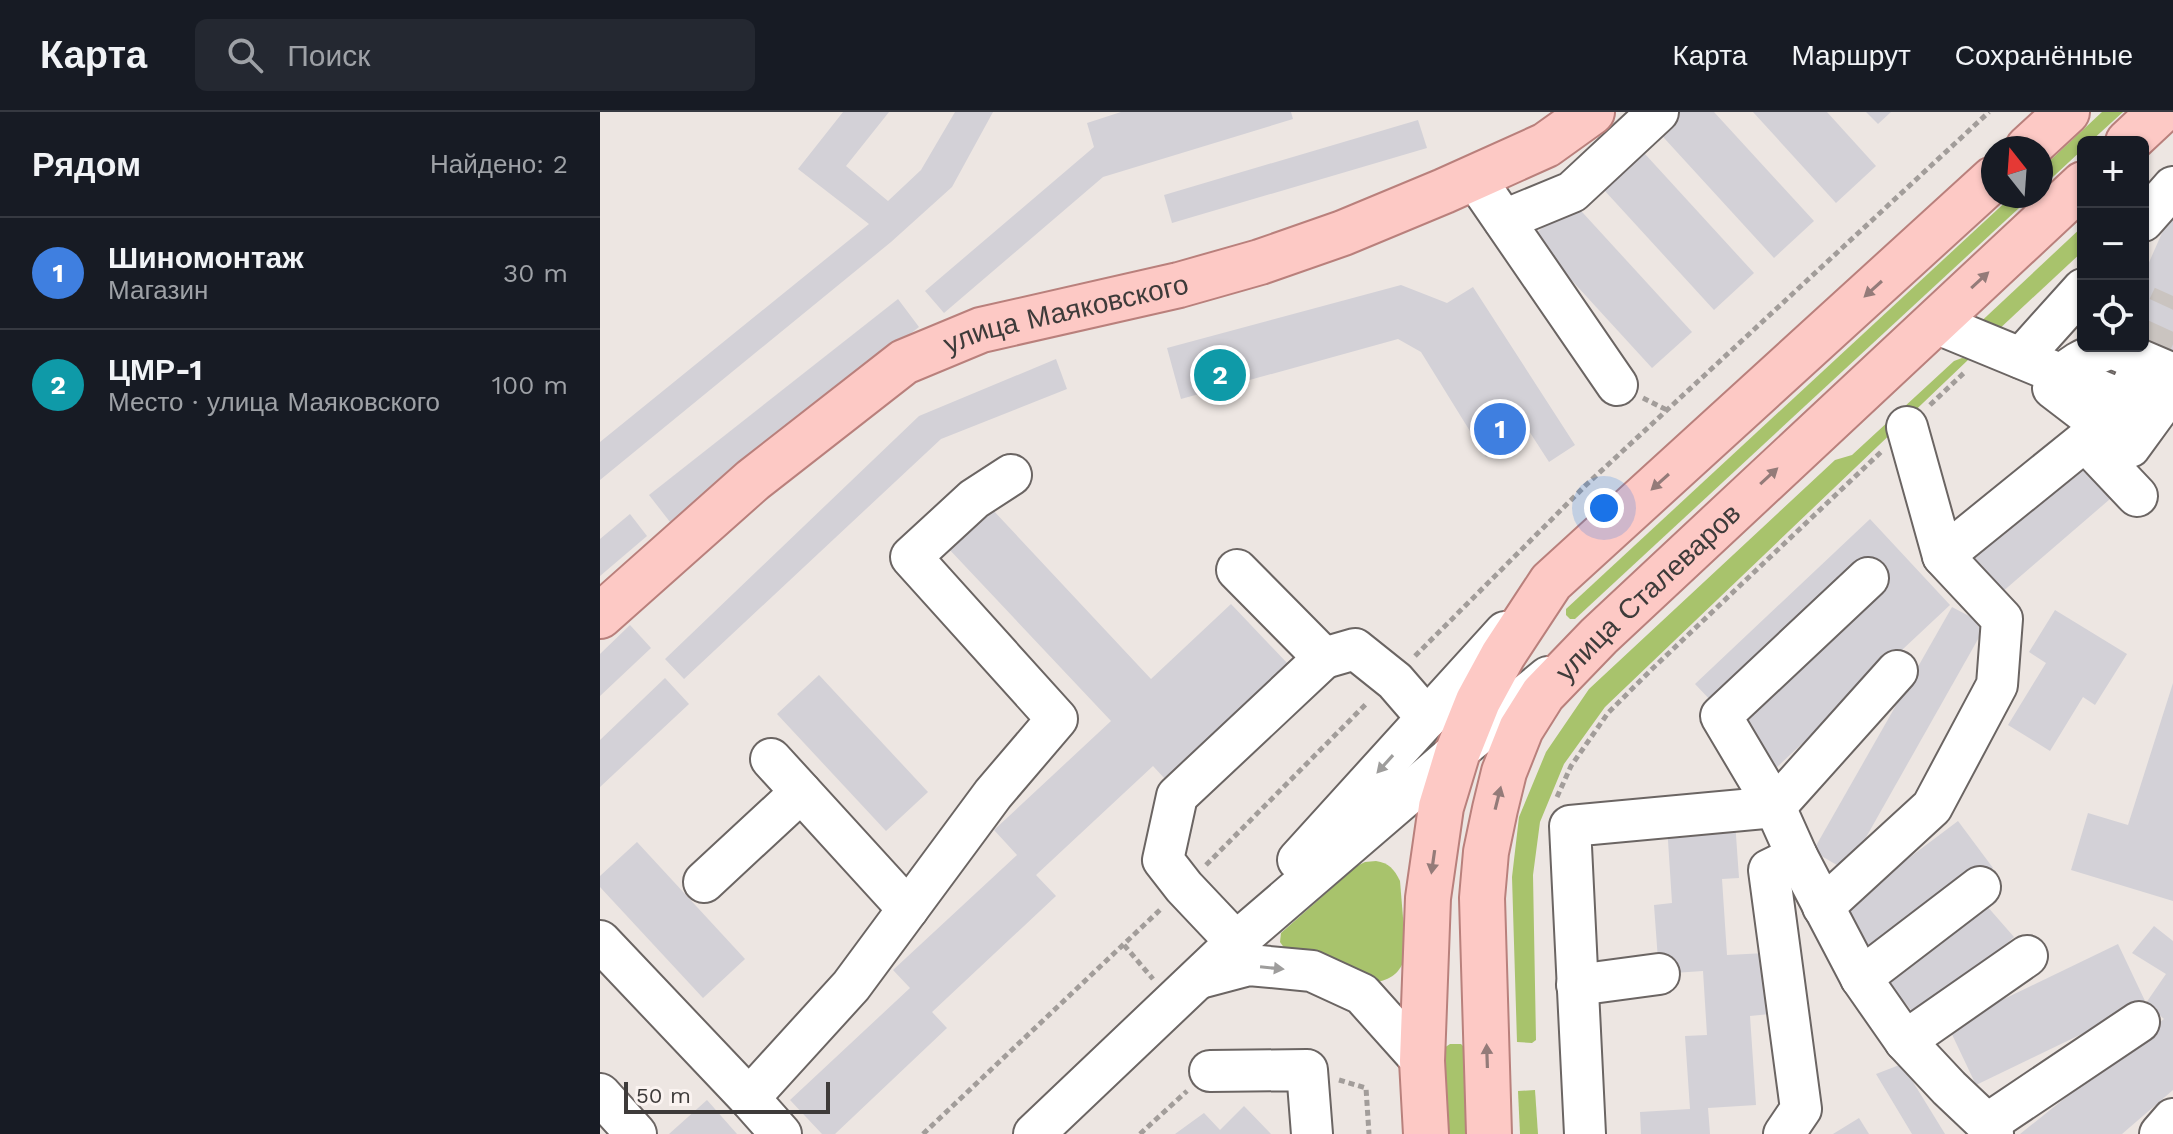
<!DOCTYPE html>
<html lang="ru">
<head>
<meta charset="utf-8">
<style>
  :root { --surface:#171b24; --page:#242831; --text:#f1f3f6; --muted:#9ea1a6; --line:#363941; --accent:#db2777 }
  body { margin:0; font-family:"Work Sans",sans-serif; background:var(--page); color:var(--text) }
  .controls { position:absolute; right:24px; top:24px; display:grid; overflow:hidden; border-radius:12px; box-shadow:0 2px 6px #0004 }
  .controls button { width:72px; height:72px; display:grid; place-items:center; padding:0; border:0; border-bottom:2px solid var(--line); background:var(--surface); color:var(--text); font:40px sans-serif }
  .compass { position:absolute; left:1381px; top:24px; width:72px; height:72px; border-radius:50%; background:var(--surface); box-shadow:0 2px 6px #0004; rotate:343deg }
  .scale { position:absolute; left:24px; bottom:20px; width:206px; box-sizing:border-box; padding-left:8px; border:4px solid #3e3b3a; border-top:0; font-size:22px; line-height:28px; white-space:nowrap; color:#3e3b3a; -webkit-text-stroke:6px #faf3f0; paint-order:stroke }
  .you { position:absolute; left:1004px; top:396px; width:28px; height:28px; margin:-20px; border:6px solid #fff; border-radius:50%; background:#1a73e8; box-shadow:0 0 0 12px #1a73e833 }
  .badge { display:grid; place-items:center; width:52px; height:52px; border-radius:50%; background:var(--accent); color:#fff; font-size:26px; font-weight:700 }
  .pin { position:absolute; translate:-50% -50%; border:4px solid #fff; box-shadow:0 2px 8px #0006 }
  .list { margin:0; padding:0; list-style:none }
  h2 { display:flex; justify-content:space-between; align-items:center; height:104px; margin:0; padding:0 32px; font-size:34px }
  h2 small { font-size:26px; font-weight:400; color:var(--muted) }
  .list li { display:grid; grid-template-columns:52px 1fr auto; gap:24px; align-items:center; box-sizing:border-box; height:112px; padding:0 32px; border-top:2px solid var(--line) }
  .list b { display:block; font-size:30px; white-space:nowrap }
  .list p { margin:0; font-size:26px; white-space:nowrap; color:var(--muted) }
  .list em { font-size:26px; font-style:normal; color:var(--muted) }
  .icon { flex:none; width:44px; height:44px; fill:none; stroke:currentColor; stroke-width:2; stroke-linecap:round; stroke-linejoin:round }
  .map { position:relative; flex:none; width:1573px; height:1022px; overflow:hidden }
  header { display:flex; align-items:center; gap:48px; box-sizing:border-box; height:112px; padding:0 40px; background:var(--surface); border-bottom:2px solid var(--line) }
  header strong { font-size:38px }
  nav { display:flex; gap:44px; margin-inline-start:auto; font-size:28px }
  .search { width:560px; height:72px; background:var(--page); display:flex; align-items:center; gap:20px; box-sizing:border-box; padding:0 28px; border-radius:12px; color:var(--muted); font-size:30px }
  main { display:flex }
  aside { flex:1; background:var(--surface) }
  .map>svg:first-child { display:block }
</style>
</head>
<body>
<header>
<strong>Карта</strong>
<div class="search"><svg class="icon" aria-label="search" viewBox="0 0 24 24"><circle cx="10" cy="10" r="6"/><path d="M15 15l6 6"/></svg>Поиск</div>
<nav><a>Карта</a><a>Маршрут</a><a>Сохранённые</a></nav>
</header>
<main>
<aside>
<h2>Рядом<small>Найдено: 2</small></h2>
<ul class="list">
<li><span class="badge" style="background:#3f7fe0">1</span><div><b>Шиномонтаж</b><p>Магазин</p></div><em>30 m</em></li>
<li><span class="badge" style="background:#0f9aa8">2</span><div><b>ЦМР-1</b><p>Место · улица Маяковского</p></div><em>100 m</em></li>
</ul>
</aside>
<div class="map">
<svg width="1573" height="1022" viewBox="0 0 1573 1022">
  <rect width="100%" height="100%" fill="#ede6e2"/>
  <g fill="#a8c36c">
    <path d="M1502,0H1523L1490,30H1483V37L1441,76V57Z"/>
    <path d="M1412,84H1432L975,507H970L966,503V497Z"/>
    <path d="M1483,114V139L1396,220L1373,217Z"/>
    <path d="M1362,246L1369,247L1005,595L964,652L940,710L933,763L936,928L932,931L917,930L912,765L919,705L946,640L989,577L1235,348L1252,343L1354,249Z"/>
    <path d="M776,749C789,751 794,757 800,769L806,842C801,859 794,867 776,870L685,837L680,830L681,821L757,754L765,750Z"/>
    <path d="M850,932H861L865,936L869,1022H848L844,936Z"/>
    <path d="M935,978L938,1022H920L918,979Z"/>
  </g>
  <g fill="#d3d1d7">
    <path d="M243,0H289L246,54L288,89L321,58L355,0H393L352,75L291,130L0,368V330L269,112L198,57Z"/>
    <path d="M521,0H691L693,7L503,65L344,201L325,179L494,35L487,11Z"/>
    <path d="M1070,0H1114L1214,109L1174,146L1054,15Z"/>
    <path d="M1153,0H1227L1276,54L1236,91Z"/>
    <path d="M1266,0H1291L1278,12Z"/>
    <path d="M818,8L827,36L572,111L564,83Z"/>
    <path d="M1034,30L1154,161L1114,198L994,67Z"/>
    <path d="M972,89L1092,220L1052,256L932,125Z"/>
    <path d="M1573,96V262L1543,234V164Z"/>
    <path d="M801,173L847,191L873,175L975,333L949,350L929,319L886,345L821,240L798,227L581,287L567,236Z"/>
    <path d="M298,187L319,215L70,410L49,383Z"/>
    <path d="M456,247L467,277L341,327L84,567L65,547L319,304Z"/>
    <path d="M1483,342L1517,381L1401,481L1367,442Z"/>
    <path d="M391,396L551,567L631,492L688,552L565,667L553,654L436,763L456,784L332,900L347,916L235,1022H222L190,988L310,876L293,858L417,743L394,718L511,609L348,436Z"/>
    <path d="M30,402L47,424L0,464V427Z"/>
    <path d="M1270,407L1350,493L1176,656L1137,615L1289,472L1267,448L1114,592L1095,572Z"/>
    <path d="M1352,495L1386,513L1247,759L1213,739Z"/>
    <path d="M1455,498L1527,542L1495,593L1483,585L1450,639L1408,613L1446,551L1429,540Z"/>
    <path d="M30,513L51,536L0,584V542Z"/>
    <path d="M219,563L328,680L286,719L177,602Z"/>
    <path d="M65,566L89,592L0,675V628Z"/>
    <path d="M1573,571V789L1471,758L1488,701L1528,713Z"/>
    <path d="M1135,709L1139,766L1122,767L1127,843L1166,841L1170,902L1150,904L1156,993L1108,996L1110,1022H1041L1040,1000L1090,997L1085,924L1107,923L1103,859L1059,862L1054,793L1072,791L1067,713Z"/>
    <path d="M1358,709L1393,756L1276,844L1241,797Z"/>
    <path d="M37,730L145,847L103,886L0,775V764Z"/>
    <path d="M1379,785L1414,825L1321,909L1285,868Z"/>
    <path d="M1554,814L1573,829V978L1522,1022H1420L1564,907L1546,891L1566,862L1532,841Z"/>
    <path d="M1518,832L1546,891L1376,973L1348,914Z"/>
    <path d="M1302,952L1345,1022H1312L1276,962Z"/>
    <path d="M107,988L137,1022H69Z"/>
    <path d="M644,994L671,1022H575L604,1001L620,1018Z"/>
    <path d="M1259,1006L1269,1022H1233Z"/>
  </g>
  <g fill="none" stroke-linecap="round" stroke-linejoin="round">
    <path stroke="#cac4c0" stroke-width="40" stroke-dasharray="40 20" stroke-linecap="butt" d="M1543,250L1573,184"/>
    <defs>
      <g id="minor">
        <path d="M874,65L1017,273"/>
        <path d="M904,108L972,80L1058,0"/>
        <path d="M1543,109L1573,75"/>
        <path d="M1333,210L1525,289L1543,250"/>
        <path d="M1421,246L1483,177"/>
        <path d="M1573,262L1512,236C1487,245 1466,253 1453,276L1530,335L1573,276"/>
        <path d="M1343,444L1485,329L1537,384"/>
        <path d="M1268,466L1121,604L1175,695L1197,744L1261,866L1305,929L1349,976L1387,1012L1393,1022"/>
        <path d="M724,546L755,537L795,569L827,606"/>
        <path d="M171,647L308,797"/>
        <path d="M698,748L905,520"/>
        <path d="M104,770L201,680"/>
        <path d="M1223,795L1332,695L1397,573L1402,507L1343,444L1307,315"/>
        <path d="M0,829L149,986"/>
        <path d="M636,830L584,775L563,748L577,684L724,546L637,458"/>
        <path d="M600,866L649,853L712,859L762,882L822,949"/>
        <path d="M1261,866L1380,775"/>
        <path d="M977,873L1059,862"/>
        <path d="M1305,929L1427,844"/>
        <path d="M610,959L707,958L712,1022"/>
        <path d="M0,982L36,1022"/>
        <path d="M1387,1012L1539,910"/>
        <path d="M181,1022L149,986L251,874L393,682L457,607L311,445L374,387L411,363"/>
        <path d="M434,1022L636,830L858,639L948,565"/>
        <path d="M985,1022L970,714L1175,695L1297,559"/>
        <path d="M1184,1022L1201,997L1169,758L1197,744"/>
        <path d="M1560,1022L1573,1007"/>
      </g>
      <g id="major">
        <path d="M1528,30L1560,0"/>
        <path d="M1428,36L1467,0"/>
        <path id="s1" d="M0,504L153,368L304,250L381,218L579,173L660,150L743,121L844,79L946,33L992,0"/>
        <path d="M826,1022L822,949L828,786L841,695L858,639L878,589L903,543L951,470L1393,67"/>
        <path id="s2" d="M889,1022L882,786L886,740L895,697L904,660L921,617L943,582L999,524L1483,72"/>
      </g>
    </defs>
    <use href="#minor" stroke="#6b6563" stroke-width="44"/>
    <use href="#major" stroke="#b9807c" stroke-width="48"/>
    <g stroke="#a29d9a" stroke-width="5" stroke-dasharray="6 4" stroke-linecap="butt">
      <path d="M1043,286L1067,298"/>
      <path d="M1330,293L1366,259"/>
      <path d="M815,544L986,373L1389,0"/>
      <path d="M957,685L971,654L1008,601L1052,557L1282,339"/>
      <path d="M606,753L768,590"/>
      <path d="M524,833L553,867"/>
      <path d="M739,968L766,976L769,1022"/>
      <path d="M323,1022L562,796"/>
      <path d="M540,1022L587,979"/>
    </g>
    <use href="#minor" stroke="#fff" stroke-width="40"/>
    <use href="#major" stroke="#fdc9c5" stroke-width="44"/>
  </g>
  <defs><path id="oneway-solid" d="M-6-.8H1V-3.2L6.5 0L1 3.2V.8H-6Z" transform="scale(2)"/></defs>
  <g fill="#947b79">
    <use href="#oneway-solid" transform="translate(1380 168) rotate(-43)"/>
    <use href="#oneway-solid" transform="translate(1273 177) rotate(138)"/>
    <use href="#oneway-solid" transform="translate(1169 364) rotate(-43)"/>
    <use href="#oneway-solid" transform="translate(1060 370) rotate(138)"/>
    <use href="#oneway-solid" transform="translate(898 686) rotate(-76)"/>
    <use href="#oneway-solid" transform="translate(833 750) rotate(98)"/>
    <use href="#oneway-solid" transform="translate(887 944) rotate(-92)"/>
  </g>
  <g fill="#9e9d9c">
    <use href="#oneway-solid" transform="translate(785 652) rotate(132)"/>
    <use href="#oneway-solid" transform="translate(672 856) rotate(6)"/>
  </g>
  <g text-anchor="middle" stroke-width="8" stroke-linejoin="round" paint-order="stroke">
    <g font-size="28" fill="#3e3b3a" stroke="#faf3f0">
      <text dy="10" stroke="none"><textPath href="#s1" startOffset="566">улица Маяковского</textPath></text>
      <text dy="10" stroke="none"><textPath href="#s2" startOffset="598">улица Сталеваров</textPath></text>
    </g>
  </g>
</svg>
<div class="controls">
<button>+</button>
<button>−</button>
<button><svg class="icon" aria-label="locate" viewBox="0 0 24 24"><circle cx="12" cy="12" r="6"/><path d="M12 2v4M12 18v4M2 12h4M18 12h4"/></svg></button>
</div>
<svg class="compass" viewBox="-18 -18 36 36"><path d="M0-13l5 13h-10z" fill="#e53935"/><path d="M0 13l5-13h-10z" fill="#9ea1a6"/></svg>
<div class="scale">50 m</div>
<div class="you"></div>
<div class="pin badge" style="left:900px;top:317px;background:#3f7fe0">1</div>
<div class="pin badge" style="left:620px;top:263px;background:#0f9aa8">2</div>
</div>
</main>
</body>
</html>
